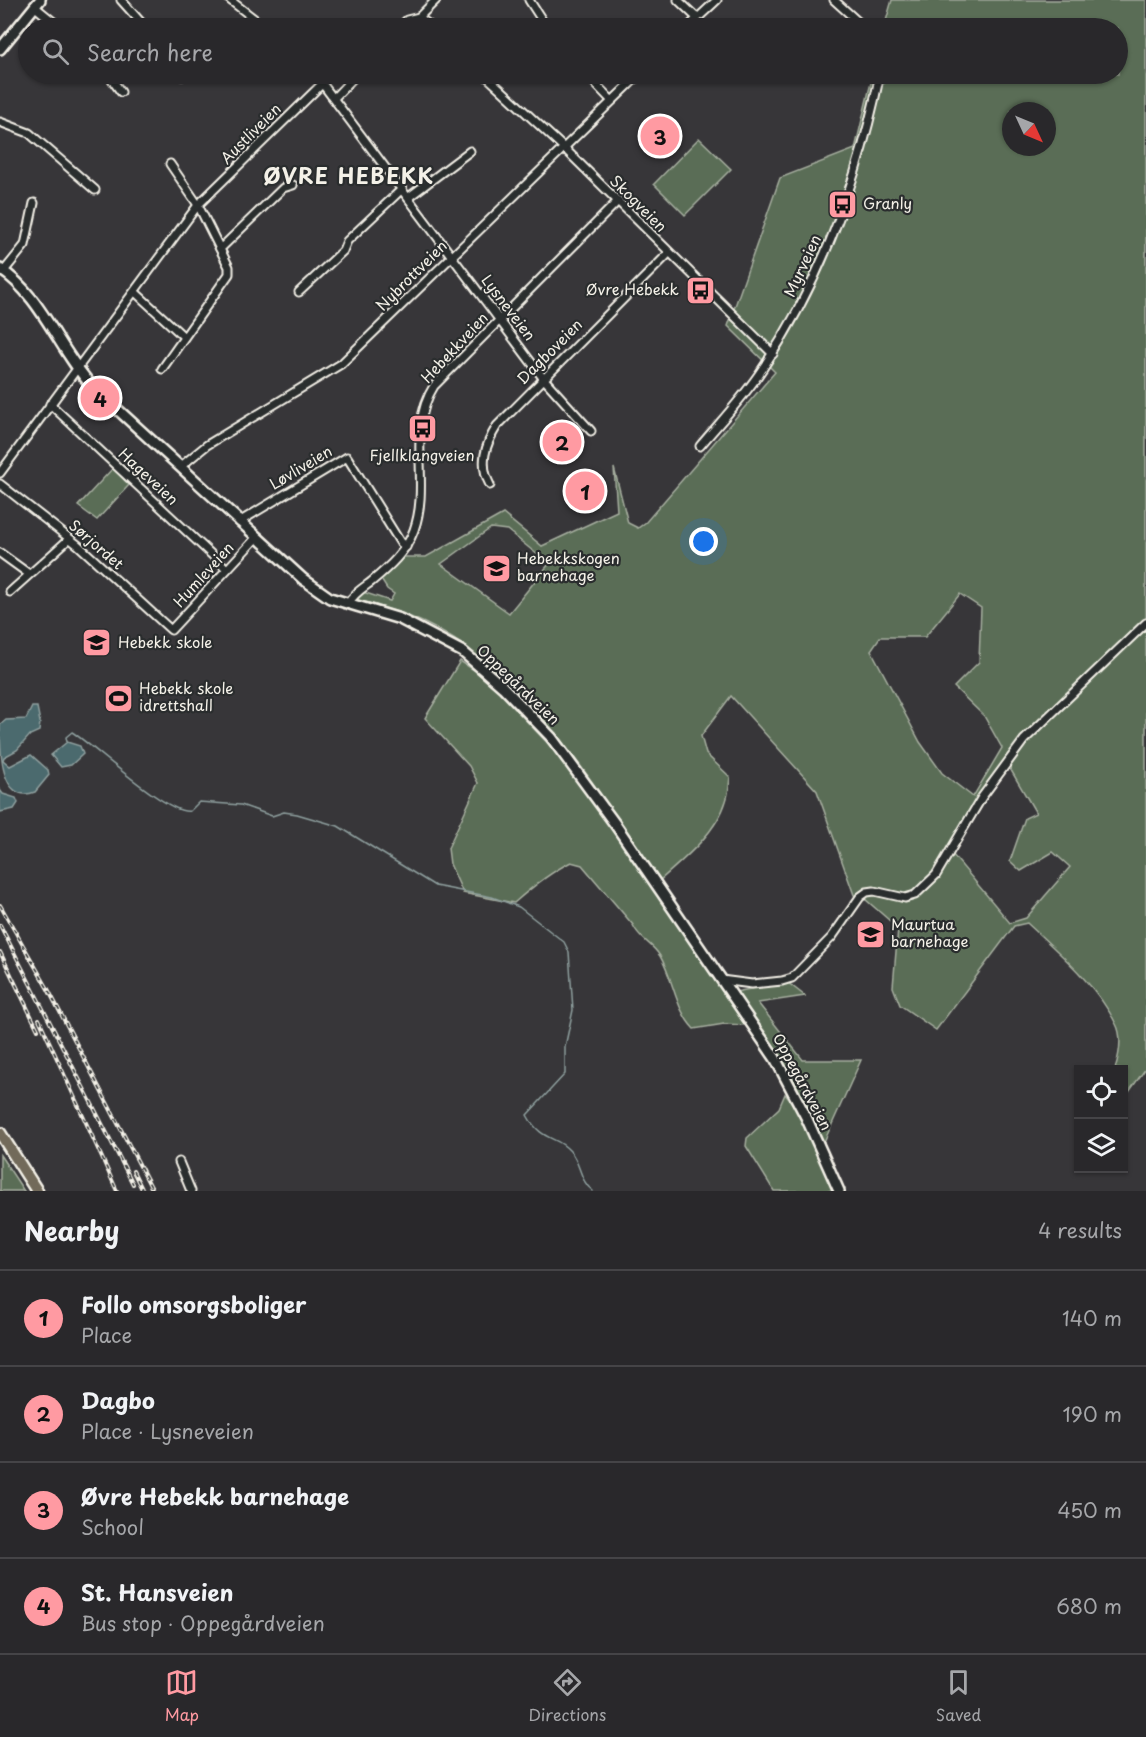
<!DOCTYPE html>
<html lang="en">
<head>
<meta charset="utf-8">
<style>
  :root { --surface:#29282b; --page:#313033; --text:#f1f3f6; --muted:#a5a6a9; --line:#454447; --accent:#ff9aa2 }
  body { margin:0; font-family:"Playpen Sans",sans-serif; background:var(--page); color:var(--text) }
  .controls { position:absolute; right:18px; bottom:18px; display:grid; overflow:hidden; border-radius:0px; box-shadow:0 2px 4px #0004 }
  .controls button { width:54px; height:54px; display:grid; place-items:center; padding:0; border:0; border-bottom:2px solid var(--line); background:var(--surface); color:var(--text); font:30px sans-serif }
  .compass { position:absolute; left:1002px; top:102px; width:54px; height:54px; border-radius:50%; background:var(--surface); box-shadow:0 2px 4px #0004; rotate:134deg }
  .you { position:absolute; left:704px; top:542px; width:21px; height:21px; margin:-15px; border:4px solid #fff; border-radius:50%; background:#1a73e8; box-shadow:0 0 0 9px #1a73e833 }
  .badge { display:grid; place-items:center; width:39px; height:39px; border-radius:50%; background:var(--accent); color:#111; font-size:20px; font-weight:700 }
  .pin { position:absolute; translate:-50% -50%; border:3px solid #fff; box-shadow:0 2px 6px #0006 }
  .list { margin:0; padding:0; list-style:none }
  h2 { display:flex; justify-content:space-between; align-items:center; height:78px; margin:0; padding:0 24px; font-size:26px }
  h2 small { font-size:20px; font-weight:400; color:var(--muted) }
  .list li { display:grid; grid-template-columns:39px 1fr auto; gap:18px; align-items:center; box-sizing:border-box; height:96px; padding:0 24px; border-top:2px solid var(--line) }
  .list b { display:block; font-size:22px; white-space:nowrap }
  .list p { margin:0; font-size:20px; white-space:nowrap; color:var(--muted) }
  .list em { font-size:20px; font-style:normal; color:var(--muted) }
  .icon { flex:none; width:33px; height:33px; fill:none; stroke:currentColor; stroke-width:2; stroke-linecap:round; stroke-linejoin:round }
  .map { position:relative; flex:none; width:1146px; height:1191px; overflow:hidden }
  .search { position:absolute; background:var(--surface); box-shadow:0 2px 4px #0004; left:18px; right:18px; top:18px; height:66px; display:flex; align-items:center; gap:15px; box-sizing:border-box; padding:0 21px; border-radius:33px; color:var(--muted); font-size:22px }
  .sheet { height:462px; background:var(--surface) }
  nav { display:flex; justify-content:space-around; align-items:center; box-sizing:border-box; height:84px; border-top:2px solid var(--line); background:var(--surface); font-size:16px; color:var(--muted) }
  nav a { display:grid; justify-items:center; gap:3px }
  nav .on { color:var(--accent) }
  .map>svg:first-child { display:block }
</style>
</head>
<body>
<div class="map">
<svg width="1146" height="1191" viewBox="0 0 1146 1191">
  <rect width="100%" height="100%" fill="#373639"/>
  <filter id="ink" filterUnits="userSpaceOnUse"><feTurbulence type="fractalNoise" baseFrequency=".0167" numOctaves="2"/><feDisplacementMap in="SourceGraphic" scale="12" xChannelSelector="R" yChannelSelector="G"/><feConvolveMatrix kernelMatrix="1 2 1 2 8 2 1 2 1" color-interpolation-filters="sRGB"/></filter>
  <g filter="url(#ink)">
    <g fill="#5a6d57" stroke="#a7afa0" stroke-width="1.5" fill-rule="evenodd">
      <path d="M892,0H1146V1068L1124,1099V1070L1115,1069C1119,1056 1123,1037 1116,1024C1097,985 1058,952 1027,923L1014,926L936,1030L900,1005L893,987L898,928L866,900L854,895L817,791L731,696L701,736L706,754L730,777C729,785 729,793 726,801C717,832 683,860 659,881C590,780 516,648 391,610C379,606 367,601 355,600L363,592L390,601L394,594L387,589L380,578L403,557H426L503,514L542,546L617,511L614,468L628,523L638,528L646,522L775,372L728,326L780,178L855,149L873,74H1118V28H884ZM1011,111H1047V147H1011ZM491,528L507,530L549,564L509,613L441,564ZM960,594L981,608L979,662L954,687L984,716L1002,748L973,797L942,773L920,742L871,650L880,637H925ZM1008,765L1036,813L1025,818L1010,861L1021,871L1053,852L1070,867L1026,918L1010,923L952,854Z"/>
      <path d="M699,138L731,169L685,215L654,184Z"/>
      <path d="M113,468L129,485L97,520L78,506Z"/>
      <path d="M460,661L474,670L499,692L555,751L623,845L745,1025L724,1024L694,1029C675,1009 674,980 660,956C652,943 639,939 633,925L582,865L571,862C549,873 532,887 514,903L463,893L450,864L448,848L478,783L469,766L425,718Z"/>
      <path d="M787,982L805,996L758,1003L803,1060H861L823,1144L793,1083L735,992Z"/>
      <path d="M785,1094L792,1103H797L835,1191H774L746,1146L747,1138L779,1108Z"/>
      <path d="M0,1155L24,1191H0Z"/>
    </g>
    <g fill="#4c6a6e" stroke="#8fa09f" stroke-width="1.5">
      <path d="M32,707H37L40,722L39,731L30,735L17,750L4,757L3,760L10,766L31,755L48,770L49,775L35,792C0,805 0,749 0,725L6,720L26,719Z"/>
      <path d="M67,742L80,746L83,754L71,765L61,767L51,755Z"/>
      <path d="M0,790L3,794L16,798L18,803L14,809L0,812Z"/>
    </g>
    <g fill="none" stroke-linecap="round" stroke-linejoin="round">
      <path stroke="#8fa09f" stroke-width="1.5" d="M67,742L66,737L72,732C94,746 169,816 190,811L199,802L241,805L272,816L284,812L297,814L338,826L435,886L492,897L519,907L564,942L569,952L573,1010L565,1047V1074L527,1115C542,1143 557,1135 570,1151C581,1163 579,1181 593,1191"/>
      <defs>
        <g id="street">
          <path d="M121,0L146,28"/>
          <path d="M230,0L266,28"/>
          <path d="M529,0L547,28"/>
          <path d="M678,0L697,18"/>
          <path d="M834,0L865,28"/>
          <path d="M34,6L61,28"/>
          <path d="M419,17L433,28"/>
          <path d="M399,28L407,20L419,17L436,0"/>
          <path d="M687,28L717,0"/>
          <path d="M108,74L121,92"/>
          <path d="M180,74L182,76"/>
          <path d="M315,74L543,378L591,431"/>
          <path d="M484,74L563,147L773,354"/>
          <path d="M586,74L611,100"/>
          <path d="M335,97L357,74"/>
          <path d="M0,122L29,133L95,190"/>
          <path d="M170,164L198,205L220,249"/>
          <path d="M409,197L470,151"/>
          <path d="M4,271L25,245L34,203"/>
          <path d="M135,292L184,337"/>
          <path d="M299,292L343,251L347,241L402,189"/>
          <path d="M162,369L229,274V267L220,249L283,188L293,185"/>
          <path d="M50,404L227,569"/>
          <path d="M700,446C722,420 745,396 763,368C822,280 859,176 880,74"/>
          <path d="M180,467L207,445L341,364L640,74"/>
          <path d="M0,473L198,205L323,83"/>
          <path d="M0,484L78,545L171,630L257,537"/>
          <path d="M490,485C479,464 485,445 497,426L668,254"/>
          <path d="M239,522L347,457L400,542L406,547"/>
          <path d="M0,553L29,574"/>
          <path d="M10,592L69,539"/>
          <path d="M348,604C353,594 363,588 371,582C389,567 406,552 414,530C431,483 406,430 434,386L617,202"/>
          <path d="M721,980L752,984L782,981L792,978L832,937L860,897L867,892L874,891L905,898L915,895L936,875L982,797L1024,740L1146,623"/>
          <path d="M179,1162L191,1191"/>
        </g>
        <g id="secondary">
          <path d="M0,49L40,0"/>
          <path d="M0,269C42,296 59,351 93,387L303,579L330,598L400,619L463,652L503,687L551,737L615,824L775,1058L806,1117L839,1191"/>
        </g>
        <path id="primary" d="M0,1133L37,1191"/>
      </defs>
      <use href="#street" stroke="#f4f1e8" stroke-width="11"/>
      <use href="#secondary" stroke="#f4f1e8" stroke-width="14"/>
      <use href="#primary" stroke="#f4f1e8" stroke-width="15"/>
      <use href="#street" stroke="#2a2d2e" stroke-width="7"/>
      <use href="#secondary" stroke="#2a2d2e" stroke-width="9"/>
      <use href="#primary" stroke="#726b5a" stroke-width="10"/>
      <defs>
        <g id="rail">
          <path d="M0,905L48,989L153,1191"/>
          <path d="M0,925L133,1184"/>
          <path d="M0,952L38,1030"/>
          <path d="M39,1019L117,1191"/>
          <path d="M133,1171L143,1191"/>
        </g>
      </defs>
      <use href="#rail" stroke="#f4f1e8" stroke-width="4"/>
      <use href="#rail" stroke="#2a2d2e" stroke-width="1.5" stroke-dasharray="4.5" stroke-linecap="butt"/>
    </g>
  </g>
  <defs>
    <symbol id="bus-square" viewBox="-11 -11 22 22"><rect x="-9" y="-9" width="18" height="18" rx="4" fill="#ff9aa2" stroke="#2a2d2e"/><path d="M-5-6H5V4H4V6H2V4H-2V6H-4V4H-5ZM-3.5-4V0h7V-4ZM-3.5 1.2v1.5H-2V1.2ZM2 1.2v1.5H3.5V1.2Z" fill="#111"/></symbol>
    <symbol id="school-square" viewBox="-11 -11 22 22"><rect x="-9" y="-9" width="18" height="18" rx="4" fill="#ff9aa2" stroke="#2a2d2e"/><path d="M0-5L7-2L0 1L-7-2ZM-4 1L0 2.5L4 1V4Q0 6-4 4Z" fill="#111"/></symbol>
    <symbol id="stadium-square" viewBox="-11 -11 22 22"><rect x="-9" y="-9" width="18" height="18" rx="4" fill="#ff9aa2" stroke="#2a2d2e"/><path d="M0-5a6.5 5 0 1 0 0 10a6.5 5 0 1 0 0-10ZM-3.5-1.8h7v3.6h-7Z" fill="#111"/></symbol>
  </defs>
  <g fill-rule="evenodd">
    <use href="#bus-square" x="826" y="188" width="33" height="33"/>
    <use href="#bus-square" x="684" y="274" width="33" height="33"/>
    <use href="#bus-square" x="406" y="412" width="33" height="33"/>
    <use href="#school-square" x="480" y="552" width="33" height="33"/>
    <use href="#school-square" x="80" y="626" width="33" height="33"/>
    <use href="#stadium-square" x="102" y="682" width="33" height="33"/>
    <use href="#school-square" x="854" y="918" width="33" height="33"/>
  </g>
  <g text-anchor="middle" stroke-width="4.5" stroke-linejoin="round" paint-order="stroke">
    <g font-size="15" fill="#f4f1e8" stroke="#2a2d2e">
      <text transform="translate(251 134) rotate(-45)" y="5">Austliveien</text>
      <text transform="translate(638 204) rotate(45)" y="5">Skogveien</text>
      <text transform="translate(803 266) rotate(-65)" y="5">Myrveien</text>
      <text transform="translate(412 276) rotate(-45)" y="5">Nybrottveien</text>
      <text transform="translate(508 308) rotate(53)" y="5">Lysneveien</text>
      <text transform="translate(455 348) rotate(-47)" y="5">Hebekkveien</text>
      <text transform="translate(550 352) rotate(-45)" y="5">Dagboveien</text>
      <text transform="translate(301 468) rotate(-31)" y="5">Løvliveien</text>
      <text transform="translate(148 477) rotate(43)" y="5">Hageveien</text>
      <text transform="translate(96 545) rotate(41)" y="5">Sørjordet</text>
      <text transform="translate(204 575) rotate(-48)" y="5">Humleveien</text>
      <text transform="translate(518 685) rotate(44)" y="5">Oppegårdveien</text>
      <text transform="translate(802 1082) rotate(62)" y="5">Oppegårdveien</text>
    </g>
    <g font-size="15" fill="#f4f1e8" stroke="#2a2d2e" text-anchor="start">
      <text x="863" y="209">Granly</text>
      <text x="679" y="295" text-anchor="end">Øvre Hebekk</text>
      <text x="422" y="461" text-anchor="middle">Fjellklangveien</text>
      <text x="517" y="564">Hebekkskogen<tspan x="517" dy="17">barnehage</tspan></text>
      <text x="118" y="648">Hebekk skole</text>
      <text x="139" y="694">Hebekk skole<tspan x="139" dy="17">idrettshall</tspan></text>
      <text x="891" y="930">Maurtua<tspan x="891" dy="17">barnehage</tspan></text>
    </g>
    <g font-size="21" font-weight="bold" letter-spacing="1.5" fill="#f4f1e8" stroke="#2a2d2e">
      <text x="349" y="184">ØVRE HEBEKK</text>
    </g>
  </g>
</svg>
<div class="controls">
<button><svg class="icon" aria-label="locate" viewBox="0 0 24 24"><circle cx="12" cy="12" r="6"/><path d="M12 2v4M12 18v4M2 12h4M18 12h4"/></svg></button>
<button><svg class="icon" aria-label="layers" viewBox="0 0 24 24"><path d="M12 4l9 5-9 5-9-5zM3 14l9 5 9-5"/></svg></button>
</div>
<svg class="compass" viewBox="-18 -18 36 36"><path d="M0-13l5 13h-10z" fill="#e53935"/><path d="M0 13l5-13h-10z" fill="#a5a6a9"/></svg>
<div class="you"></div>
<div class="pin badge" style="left:585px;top:491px">1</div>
<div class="pin badge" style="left:562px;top:442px">2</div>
<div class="pin badge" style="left:660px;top:136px">3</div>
<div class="pin badge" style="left:100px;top:398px">4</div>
<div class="search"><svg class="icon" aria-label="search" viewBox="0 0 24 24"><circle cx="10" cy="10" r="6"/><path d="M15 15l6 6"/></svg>Search here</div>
</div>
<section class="sheet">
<h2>Nearby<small>4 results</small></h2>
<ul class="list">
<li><span class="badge">1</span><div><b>Follo omsorgsboliger</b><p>Place</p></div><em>140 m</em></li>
<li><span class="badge">2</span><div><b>Dagbo</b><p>Place · Lysneveien</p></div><em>190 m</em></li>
<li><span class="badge">3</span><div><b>Øvre Hebekk barnehage</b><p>School</p></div><em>450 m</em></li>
<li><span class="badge">4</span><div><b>St. Hansveien</b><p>Bus stop · Oppegårdveien</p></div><em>680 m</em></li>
</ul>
</section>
<nav>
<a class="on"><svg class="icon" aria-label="map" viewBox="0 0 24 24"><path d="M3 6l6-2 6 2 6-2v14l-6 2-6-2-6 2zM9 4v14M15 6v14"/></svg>Map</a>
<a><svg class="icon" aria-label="directions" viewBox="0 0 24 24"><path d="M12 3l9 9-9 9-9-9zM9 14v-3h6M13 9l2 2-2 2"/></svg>Directions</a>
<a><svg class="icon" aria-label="saved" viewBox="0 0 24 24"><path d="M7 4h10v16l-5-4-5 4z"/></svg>Saved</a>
</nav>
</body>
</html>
